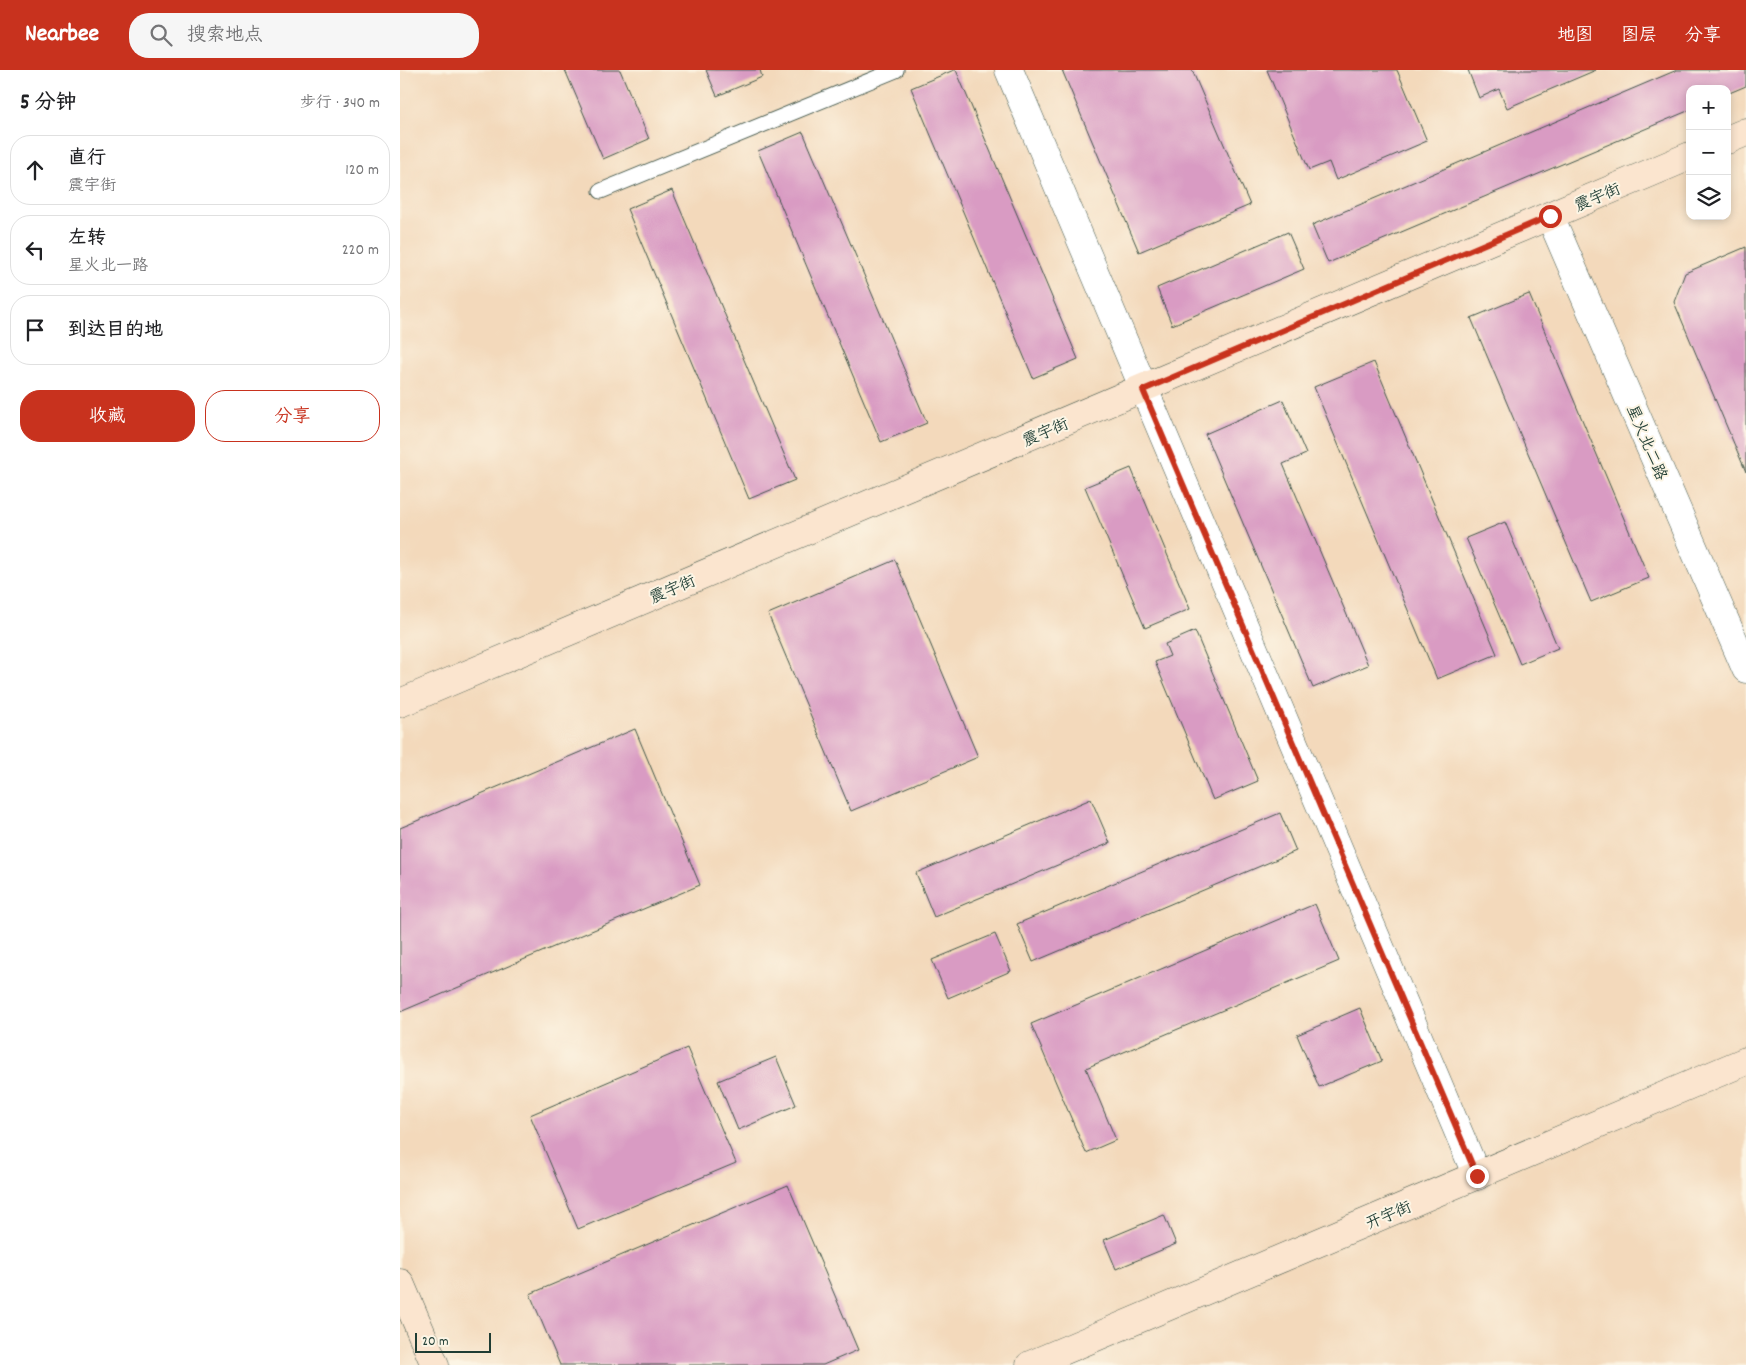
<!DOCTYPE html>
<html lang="zh">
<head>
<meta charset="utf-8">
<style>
  :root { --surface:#fff; --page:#f6f6f6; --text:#202124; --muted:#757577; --line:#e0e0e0; --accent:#c8321e }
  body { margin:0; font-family:Dekko,"LXGW WenKai TC",sans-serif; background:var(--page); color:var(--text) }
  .controls { position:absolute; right:15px; top:15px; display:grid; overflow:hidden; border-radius:10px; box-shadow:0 2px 8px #0003 }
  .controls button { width:45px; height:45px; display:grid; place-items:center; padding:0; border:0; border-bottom:1px solid var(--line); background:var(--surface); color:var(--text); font:25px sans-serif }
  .scale { position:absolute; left:15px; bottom:12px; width:76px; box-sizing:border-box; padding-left:5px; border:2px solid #1f3d34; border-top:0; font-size:14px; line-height:18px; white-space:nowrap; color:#1f3d34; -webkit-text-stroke:4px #fcf5e5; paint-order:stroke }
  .stop { position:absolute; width:15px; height:15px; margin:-11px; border:4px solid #c8321e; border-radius:50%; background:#fff }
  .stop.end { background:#c8321e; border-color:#fff; box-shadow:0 1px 5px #0008 }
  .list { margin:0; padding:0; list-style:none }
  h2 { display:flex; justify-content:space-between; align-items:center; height:65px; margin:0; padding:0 20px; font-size:21px }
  h2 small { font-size:16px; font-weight:400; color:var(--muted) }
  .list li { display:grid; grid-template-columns:32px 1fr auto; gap:15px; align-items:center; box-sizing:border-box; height:70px; margin:0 10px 10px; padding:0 10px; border:1px solid var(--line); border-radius:20px }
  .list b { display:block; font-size:19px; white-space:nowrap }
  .list p { margin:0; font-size:16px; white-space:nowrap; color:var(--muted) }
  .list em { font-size:16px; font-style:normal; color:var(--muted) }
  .actions { display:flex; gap:10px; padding:15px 20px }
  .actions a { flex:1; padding:11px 0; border:1px solid var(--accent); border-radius:20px; text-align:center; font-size:18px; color:var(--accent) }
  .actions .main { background:var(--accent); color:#fff }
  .icon { flex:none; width:28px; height:28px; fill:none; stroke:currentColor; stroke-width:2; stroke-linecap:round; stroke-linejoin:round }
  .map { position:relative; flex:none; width:1346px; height:1295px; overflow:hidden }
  header { display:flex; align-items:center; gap:30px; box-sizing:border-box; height:70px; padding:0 25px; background:var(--accent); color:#fff }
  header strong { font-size:24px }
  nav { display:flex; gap:28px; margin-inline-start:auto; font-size:18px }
  .search { width:350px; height:45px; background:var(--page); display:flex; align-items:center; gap:12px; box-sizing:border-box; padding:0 18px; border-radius:20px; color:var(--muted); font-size:19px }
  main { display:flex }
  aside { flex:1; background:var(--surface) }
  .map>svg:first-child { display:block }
</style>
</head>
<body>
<header>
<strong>Nearbee</strong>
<div class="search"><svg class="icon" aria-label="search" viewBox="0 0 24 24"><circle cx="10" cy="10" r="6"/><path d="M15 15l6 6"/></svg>搜索地点</div>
<nav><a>地图</a><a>图层</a><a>分享</a></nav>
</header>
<main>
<aside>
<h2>5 分钟<small>步行 · 340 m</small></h2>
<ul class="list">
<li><svg class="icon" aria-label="ahead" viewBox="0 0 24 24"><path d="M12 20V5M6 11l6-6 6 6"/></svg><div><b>直行</b><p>震宇街</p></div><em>120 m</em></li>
<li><svg class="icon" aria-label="left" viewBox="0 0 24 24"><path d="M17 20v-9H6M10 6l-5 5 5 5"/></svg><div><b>左转</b><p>星火北一路</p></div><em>220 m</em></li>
<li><svg class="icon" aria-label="arrive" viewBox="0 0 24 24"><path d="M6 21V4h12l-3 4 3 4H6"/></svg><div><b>到达目的地</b></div></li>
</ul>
<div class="actions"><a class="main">收藏</a><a>分享</a></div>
</aside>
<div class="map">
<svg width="1346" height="1295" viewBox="0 0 1346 1295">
  <rect width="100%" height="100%" fill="#fcf5e5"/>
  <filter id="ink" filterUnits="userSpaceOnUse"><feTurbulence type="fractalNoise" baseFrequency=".02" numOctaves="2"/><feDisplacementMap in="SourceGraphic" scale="10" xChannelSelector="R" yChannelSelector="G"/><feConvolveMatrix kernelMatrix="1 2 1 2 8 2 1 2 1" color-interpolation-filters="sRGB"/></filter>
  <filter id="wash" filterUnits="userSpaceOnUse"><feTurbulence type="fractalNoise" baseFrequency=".0096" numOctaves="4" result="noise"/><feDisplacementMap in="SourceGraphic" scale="20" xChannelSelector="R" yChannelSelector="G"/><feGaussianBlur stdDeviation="1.12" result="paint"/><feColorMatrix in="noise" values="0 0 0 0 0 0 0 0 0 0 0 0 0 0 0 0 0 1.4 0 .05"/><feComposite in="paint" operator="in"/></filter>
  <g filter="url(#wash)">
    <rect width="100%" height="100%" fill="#f3d9bb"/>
    <g id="blocks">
      <g fill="#d99bc3">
        <path d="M165,0H220L249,69L203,89Z"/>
        <path d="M306,0H360L362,7L317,26Z"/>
        <path d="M554,0H556L678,289L633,308L511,18Z"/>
        <path d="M662,0H792L850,135L739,182Z"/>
        <path d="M867,0H997L1027,71L936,110L929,92L909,100Z"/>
        <path d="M1068,0H1196L1107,38L1099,19L1079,28Z"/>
        <path d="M1277,0H1346V16L1327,24V19H1290V40L928,193L912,155Z"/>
        <path d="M403,62L527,353L481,372L358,81Z"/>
        <path d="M272,120L395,410L349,429L227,139Z"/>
        <path d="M888,162L904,199L772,255L757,218Z"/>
        <path d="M1346,177V402L1274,232L1285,203Z"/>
        <path d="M1129,224L1249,508L1191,532L1071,248Z"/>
        <path d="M974,292L1097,584L1037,609L914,317Z"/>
        <path d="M883,330L906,384L883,394L968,595L913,618L805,364Z"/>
        <path d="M731,398L790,539L745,558L685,417Z"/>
        <path d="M1105,452L1158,578L1120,594L1066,468Z"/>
        <path d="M495,490L578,687L451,741L368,544Z"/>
        <path d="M795,561L858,711L813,730L755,592L770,586L765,574Z"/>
        <path d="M235,659L300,815L0,942V758Z"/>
        <path d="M691,729L710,773L534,847L516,803Z"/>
        <path d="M880,743L896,781L633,892L617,854Z"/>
        <path d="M915,834L939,891L686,998L716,1070L686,1083L631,954Z"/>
        <path d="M595,864L611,901L548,928L532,890Z"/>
        <path d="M960,938L982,991L919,1017L897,965Z"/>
        <path d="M287,978L336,1093L178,1159L130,1045Z"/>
        <path d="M376,987L396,1035L338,1060L318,1011Z"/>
        <path d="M388,1115L458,1280L423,1295H160L130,1224Z"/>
        <path d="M764,1145L776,1174L716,1199L704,1170Z"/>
      </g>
    </g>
  </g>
  <g filter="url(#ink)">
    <use href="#blocks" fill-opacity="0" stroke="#3f5448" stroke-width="1"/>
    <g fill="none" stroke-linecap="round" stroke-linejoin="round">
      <defs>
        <path id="lane" d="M201,121L496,0"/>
        <g id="street">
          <path d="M609,0L1077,1106"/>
          <path d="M1150,146L1346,599"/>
        </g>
        <g id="secondary">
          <path d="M1327,70L1346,62"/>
          <path d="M0,633L1290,86"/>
          <path d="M0,1213L35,1295"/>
          <path d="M630,1295L1346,991"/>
        </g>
      </defs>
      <use href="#lane" stroke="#3f5448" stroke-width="17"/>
      <use href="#street" stroke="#3f5448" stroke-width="29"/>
      <use href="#secondary" stroke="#3f5448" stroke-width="29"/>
      <use href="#lane" stroke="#fff" stroke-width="15"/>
      <use href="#street" stroke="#fff" stroke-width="28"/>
      <use href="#secondary" stroke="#fbe5cf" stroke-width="28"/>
    </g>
  </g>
  <g fill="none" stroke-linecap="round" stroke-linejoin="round" filter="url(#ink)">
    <path stroke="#c8321e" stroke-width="6" d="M1077,1106L743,320L1150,146"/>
  </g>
  <g text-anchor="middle" stroke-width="4" stroke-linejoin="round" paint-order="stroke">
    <g font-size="16" fill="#1f3d34" stroke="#fcf5e5">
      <text transform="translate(1197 126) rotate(-23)" y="6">震宇街</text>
      <text transform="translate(645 361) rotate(-23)" y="6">震宇街</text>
      <text transform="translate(1248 372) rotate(67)" y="6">星火北二路</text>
      <text transform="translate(272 518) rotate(-23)" y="6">震宇街</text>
      <text transform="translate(988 1144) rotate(-23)" y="6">开宇街</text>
    </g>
  </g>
</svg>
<div class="controls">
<button>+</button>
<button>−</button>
<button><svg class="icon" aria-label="layers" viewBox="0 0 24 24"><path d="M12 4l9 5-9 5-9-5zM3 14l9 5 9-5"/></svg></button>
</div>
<div class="scale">20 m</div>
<div class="stop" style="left:1150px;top:146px"></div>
<div class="stop end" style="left:1077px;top:1106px"></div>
</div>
</main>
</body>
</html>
